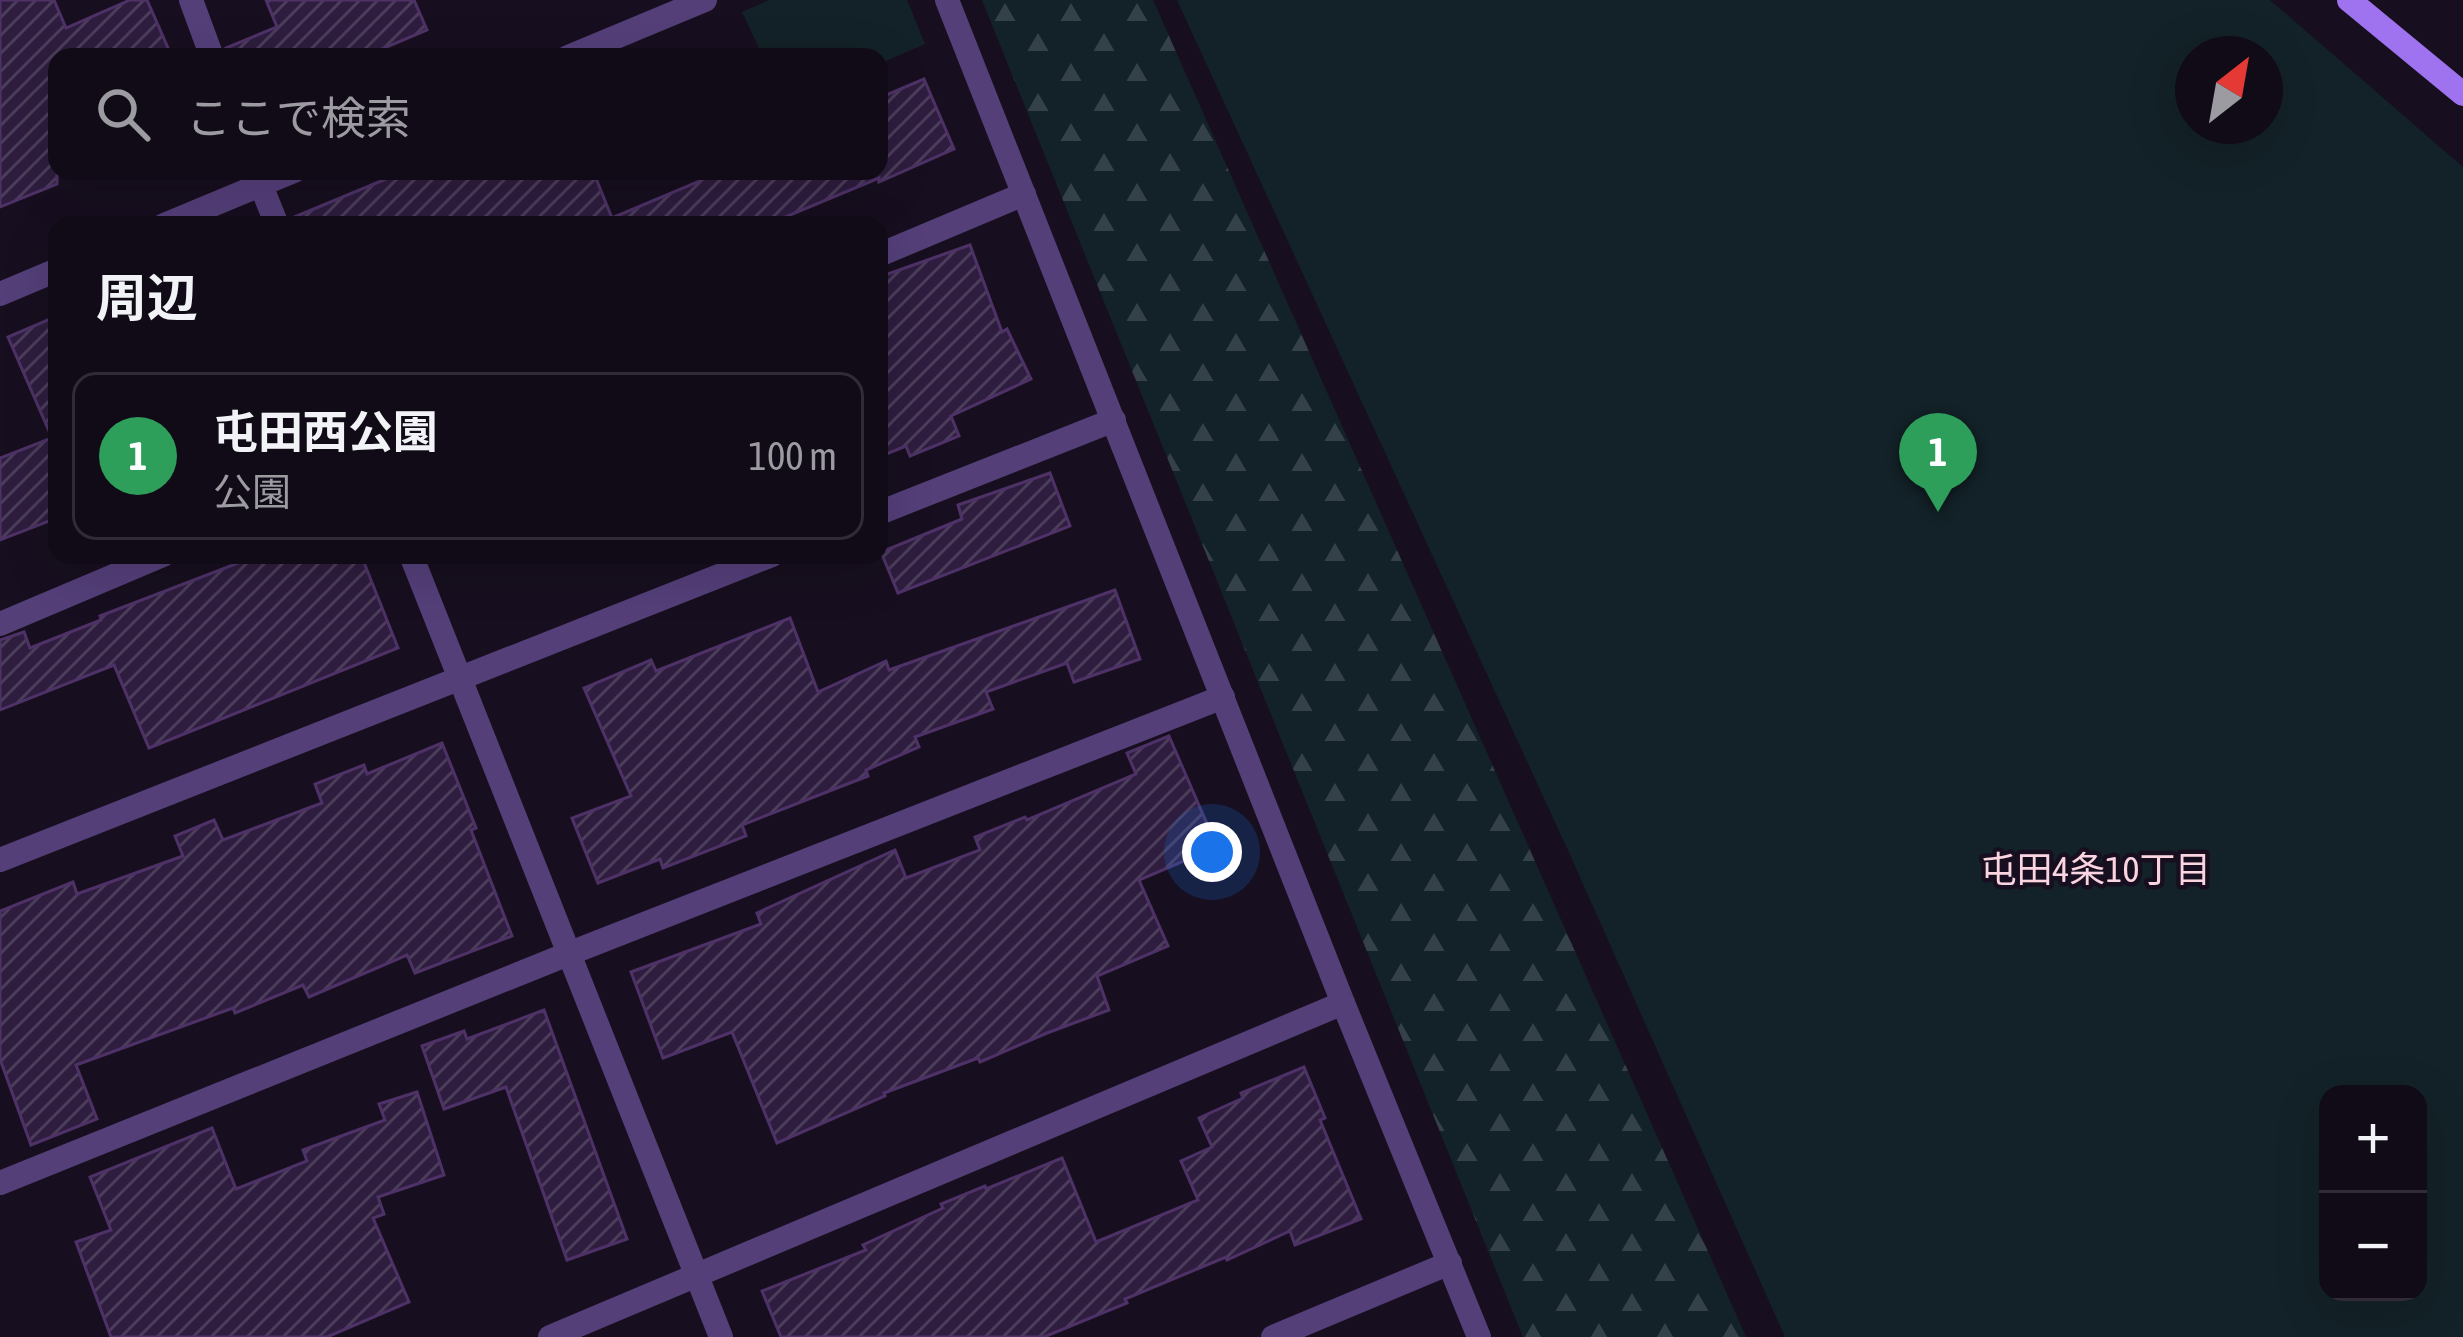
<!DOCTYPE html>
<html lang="ja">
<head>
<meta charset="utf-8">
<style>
  :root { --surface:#110b17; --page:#1e1924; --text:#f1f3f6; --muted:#9c9ba1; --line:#302b36; --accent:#7c3aed }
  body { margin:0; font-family:"Asap Condensed","Noto Sans JP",sans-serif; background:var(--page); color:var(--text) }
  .controls { position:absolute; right:36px; bottom:36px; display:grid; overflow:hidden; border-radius:24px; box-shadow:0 12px 48px #0002 }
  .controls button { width:108px; height:108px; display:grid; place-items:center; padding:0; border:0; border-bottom:3px solid var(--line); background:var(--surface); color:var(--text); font:60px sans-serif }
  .compass { position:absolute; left:2175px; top:36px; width:108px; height:108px; border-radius:50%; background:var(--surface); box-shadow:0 12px 48px #0002; rotate:31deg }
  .you { position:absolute; left:1212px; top:852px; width:42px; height:42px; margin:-30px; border:9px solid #fff; border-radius:50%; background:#1a73e8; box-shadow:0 0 0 18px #1a73e833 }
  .badge { display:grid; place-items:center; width:78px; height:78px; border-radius:50%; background:var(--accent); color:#fff; font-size:39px; font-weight:700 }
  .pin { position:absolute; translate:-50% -99px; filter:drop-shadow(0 3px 6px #0008) }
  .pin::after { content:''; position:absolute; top:63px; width:42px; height:36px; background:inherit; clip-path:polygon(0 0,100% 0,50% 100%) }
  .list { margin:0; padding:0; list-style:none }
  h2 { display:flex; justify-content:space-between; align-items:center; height:156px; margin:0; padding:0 48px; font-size:51px }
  h2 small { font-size:39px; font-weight:400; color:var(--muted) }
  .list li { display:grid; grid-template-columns:78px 1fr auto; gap:36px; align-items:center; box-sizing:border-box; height:168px; margin:0 24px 24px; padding:0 24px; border:3px solid var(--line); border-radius:24px }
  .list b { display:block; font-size:45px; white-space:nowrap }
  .list p { margin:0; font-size:39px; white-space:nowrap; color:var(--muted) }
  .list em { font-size:39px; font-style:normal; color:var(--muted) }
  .icon { flex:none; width:66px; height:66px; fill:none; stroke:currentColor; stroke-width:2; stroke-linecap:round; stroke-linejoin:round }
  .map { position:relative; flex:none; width:2463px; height:1337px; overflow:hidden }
  .search { position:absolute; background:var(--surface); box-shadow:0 12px 48px #0002; left:48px; top:48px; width:840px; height:132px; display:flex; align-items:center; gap:30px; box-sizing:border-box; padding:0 42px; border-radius:24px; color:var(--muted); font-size:45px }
  .panel { position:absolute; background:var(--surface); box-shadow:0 12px 48px #0002; left:48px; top:216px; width:840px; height:348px; border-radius:24px }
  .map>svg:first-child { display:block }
</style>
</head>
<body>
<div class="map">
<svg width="2463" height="1337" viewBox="0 0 2463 1337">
  <defs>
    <pattern id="forest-firs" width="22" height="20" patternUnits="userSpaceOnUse" patternTransform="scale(3)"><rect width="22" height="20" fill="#132228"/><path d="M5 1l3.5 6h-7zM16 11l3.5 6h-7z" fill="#354148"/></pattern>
    <pattern id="building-hatch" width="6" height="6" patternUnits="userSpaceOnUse" patternTransform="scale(3)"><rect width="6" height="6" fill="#2e1d3e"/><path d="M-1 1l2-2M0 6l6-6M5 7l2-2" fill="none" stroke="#4c3d5b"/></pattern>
  </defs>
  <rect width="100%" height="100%" fill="#170f1f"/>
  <g fill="#132228" fill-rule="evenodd">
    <path d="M769,0H907L925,44L879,64V57H763L742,12Z"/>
    <path d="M1177,0H2270L2463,167V1337H1785L1571,857ZM2193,54H2265V126H2193ZM2418,1094V1292H2328V1094Z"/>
  </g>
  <path fill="url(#forest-firs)" d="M982,0H1153L1746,1337H1523Z"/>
  <g fill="url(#building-hatch)" stroke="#4e3267" stroke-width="3">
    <path d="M0,0H54L66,28L130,0H147L172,57H57V184L0,207Z"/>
    <path d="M266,0H414L427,30L363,57H228L226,48L277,27Z"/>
    <path d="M924,79L954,149L879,182V178L766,225H293L292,218L405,171H593L612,218L700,181L696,171H879V98Z"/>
    <path d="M970,245L1002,332L1007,329L1031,379L951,416L959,436L910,456L906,446L879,457V277Z"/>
    <path d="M57,316V518L0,540V458L52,438L8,337Z"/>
    <path d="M1050,473L1070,526L898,593L881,552L962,519L958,505Z"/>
    <path d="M259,555H361L398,648L149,748L114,665L0,710V640L24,632L30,648L101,620L100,616Z"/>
    <path d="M1115,590L1140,659L1074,682L1067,663L986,692L993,709L915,737L919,747L866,770L868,776L742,825L746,836L663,868L660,859L598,883L572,818L631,796L584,688L651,660L656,671L790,618L818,692L886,661L889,670Z"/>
    <path d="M1169,736L1217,847L1139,880L1168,946L1097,976L1109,1010L1047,1033L980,1062L978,1058L884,1093L885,1096L777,1143L732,1032L663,1058L631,972L761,924L757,913L895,850L906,878L980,850L975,837L1025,817L1027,820L1136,774L1127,753Z"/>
    <path d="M442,743L476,828L471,830L512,936L415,973L407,955L309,997L303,985L235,1013L233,1008L76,1065L97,1119L31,1145L0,1059V911L73,882L77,894L183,856L175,836L214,820L223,840L322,803L315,784L364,765L367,774Z"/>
    <path d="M544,1010L627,1239L567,1260L506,1087L444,1109L422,1046L464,1031L467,1039Z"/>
    <path d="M1304,1067L1325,1118L1320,1120L1361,1219L1295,1245L1290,1231L1227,1260L1226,1257L1125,1299L1127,1303L1044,1337H781L762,1291L866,1250L863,1245L943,1208L941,1204L985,1186L986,1189L1062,1158L1096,1242L1198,1200L1181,1161L1212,1147L1199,1118L1243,1098L1241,1093Z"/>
    <path d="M417,1092L444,1175L378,1197L384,1214L373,1218L409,1302L327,1337H111L76,1242L111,1230L90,1177L212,1128L236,1189L307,1161L303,1150L385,1120L379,1104Z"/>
  </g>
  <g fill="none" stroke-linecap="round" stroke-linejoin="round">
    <g stroke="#543f79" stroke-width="24">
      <path d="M191,0L212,57"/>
      <path d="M947,0L1343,1003L1479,1337"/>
      <path d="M568,57L705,0"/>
      <path d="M256,173L277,225"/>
      <path d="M164,225L294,171"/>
      <path d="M879,255L1024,194"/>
      <path d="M0,294L57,270"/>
      <path d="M879,513L1114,420"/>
      <path d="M411,555L721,1337"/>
      <path d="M0,624L163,555"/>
      <path d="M0,860L772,555"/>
      <path d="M0,1183L568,954L1223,697"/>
      <path d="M550,1337L1343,1003"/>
      <path d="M1273,1337L1450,1263"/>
    </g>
    <path stroke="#9f73f0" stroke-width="24" d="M2349,0L2463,94"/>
  </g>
  <g text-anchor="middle" stroke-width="9" stroke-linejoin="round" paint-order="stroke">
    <g font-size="36" fill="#fad4e0" stroke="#170f1f">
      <text x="2096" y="882">屯田4条10丁目</text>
    </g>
  </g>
</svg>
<div class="controls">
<button>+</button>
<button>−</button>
</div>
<svg class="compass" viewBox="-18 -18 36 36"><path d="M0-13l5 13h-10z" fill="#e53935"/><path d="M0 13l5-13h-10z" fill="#9c9ba1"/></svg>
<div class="you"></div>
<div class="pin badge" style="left:1938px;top:512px;background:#2e9e5b">1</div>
<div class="search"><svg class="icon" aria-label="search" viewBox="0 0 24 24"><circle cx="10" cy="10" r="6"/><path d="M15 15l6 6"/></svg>ここで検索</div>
<section class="panel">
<h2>周辺<small></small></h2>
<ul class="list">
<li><span class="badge" style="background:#2e9e5b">1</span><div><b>屯田西公園</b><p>公園</p></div><em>100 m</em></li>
</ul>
</section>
</div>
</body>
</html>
